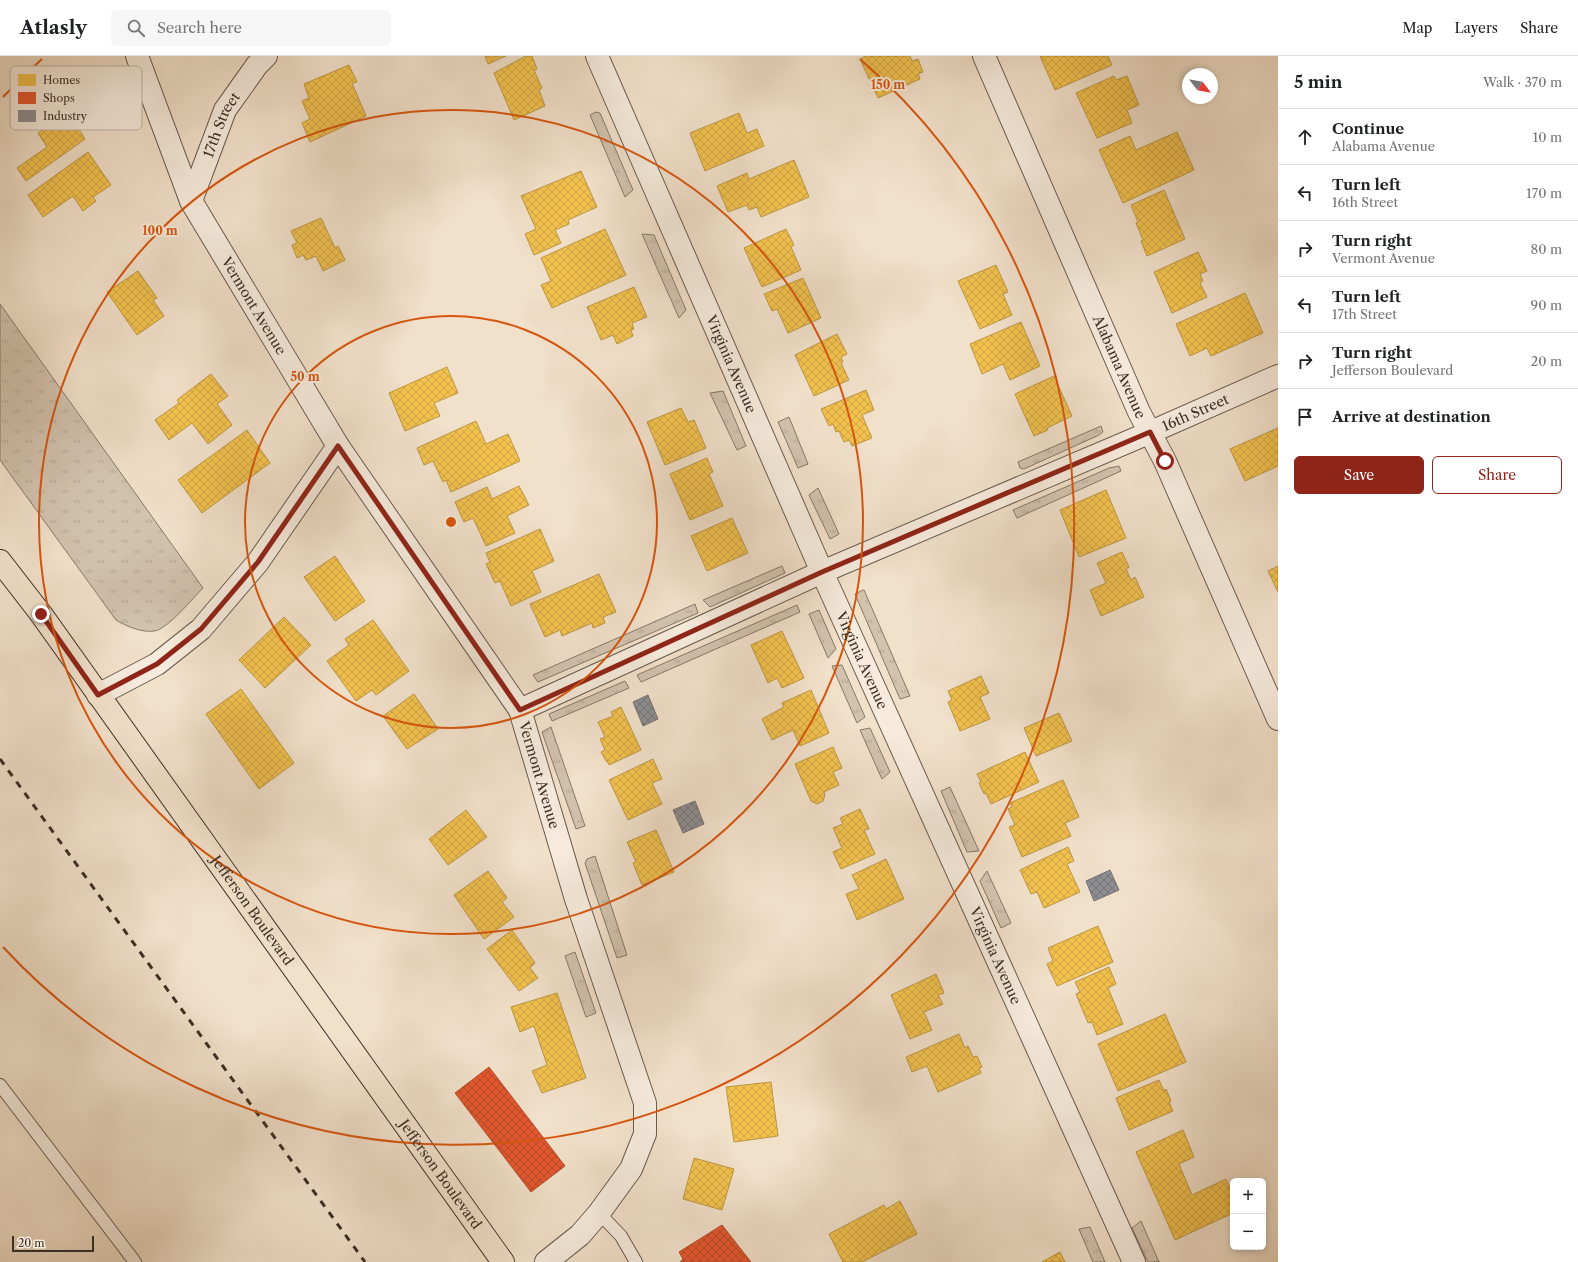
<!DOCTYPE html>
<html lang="en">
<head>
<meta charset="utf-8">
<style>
  :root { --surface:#fff; --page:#f6f6f6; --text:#202124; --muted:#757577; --line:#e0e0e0; --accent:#8f2418 }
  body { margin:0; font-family:"Libre Caslon Text",serif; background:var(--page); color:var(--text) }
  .controls { position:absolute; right:12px; bottom:12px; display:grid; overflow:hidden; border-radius:6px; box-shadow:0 2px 6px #0003 }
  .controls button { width:36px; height:36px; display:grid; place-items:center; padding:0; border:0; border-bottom:1px solid var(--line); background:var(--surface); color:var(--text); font:20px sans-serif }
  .compass { position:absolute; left:1182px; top:12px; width:36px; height:36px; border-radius:50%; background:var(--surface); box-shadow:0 2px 6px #0003; rotate:121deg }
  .scale { position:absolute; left:12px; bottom:10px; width:82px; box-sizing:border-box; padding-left:4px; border:2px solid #3c2f24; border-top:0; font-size:11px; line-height:14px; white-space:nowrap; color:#3c2f24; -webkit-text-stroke:3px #f6ebdd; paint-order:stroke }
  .stop { position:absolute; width:12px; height:12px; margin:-9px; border:3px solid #8f2418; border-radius:50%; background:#fff }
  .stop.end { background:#8f2418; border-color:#fff; box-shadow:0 1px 4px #0008 }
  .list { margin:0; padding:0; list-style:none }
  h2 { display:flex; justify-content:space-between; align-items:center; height:52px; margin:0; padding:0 16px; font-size:17px }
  h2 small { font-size:13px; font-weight:400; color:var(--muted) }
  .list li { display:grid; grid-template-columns:26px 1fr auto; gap:12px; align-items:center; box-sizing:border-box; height:56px; padding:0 16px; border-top:1px solid var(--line) }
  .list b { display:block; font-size:15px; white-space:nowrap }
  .list p { margin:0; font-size:13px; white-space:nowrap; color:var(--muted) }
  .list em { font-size:13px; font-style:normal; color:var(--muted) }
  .actions { display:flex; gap:8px; padding:12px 16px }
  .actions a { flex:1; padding:9px 0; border:1px solid var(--accent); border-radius:6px; text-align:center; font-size:14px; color:var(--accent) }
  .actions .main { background:var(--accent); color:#fff }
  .icon { flex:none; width:22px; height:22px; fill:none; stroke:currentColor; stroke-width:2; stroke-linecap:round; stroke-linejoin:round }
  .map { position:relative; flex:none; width:1278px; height:1206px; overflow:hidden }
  header { display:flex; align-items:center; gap:24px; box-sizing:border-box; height:56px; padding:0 20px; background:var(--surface); border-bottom:1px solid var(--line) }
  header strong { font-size:19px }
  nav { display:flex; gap:22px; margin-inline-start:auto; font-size:14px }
  .search { width:280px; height:36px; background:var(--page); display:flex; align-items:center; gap:10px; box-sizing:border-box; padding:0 14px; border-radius:6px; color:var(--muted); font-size:15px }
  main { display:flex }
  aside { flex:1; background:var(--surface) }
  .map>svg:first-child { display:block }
</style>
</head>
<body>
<header>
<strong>Atlasly</strong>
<div class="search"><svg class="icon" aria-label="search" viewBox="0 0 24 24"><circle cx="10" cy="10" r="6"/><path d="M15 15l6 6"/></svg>Search here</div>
<nav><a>Map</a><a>Layers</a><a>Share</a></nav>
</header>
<main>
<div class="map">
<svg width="1278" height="1206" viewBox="0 0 1278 1206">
  <defs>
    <pattern id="grass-tufts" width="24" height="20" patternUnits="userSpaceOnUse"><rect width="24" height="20" fill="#d2c2ae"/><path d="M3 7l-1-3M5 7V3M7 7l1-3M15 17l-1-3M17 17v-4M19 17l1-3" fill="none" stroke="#b5a796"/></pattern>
    <pattern id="homes-cross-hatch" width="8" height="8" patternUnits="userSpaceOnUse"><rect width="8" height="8" fill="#f2c14e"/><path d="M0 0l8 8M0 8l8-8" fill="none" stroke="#d0a644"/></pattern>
    <pattern id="shops-cross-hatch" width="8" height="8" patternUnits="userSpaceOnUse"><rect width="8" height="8" fill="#e4572e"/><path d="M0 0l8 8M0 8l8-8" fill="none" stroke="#ba4827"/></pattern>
    <pattern id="industry-cross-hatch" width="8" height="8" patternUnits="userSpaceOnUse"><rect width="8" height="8" fill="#8d8d92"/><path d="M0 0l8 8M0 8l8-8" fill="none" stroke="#747477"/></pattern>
  </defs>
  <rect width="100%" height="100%" fill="#f1e0ca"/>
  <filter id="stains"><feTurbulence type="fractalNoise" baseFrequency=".005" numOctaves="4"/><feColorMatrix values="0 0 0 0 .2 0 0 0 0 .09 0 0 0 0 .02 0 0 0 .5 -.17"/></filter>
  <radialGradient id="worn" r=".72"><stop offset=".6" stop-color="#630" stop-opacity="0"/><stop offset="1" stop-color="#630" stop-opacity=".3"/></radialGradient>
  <g fill="url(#grass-tufts)" stroke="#877869">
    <path d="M596,56L600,57L633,134L625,141L590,59Z"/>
    <path d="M642,178L654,179L686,254L679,262Z"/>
    <path d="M0,248L203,532C193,542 167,574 154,575C142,577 126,570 116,564L0,404Z"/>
    <path d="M723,335L746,390L737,394L710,337Z"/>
    <path d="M789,361L808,408L798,412L778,366Z"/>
    <path d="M1101,370L1103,376L1099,379L1024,413L1020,412L1018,406Z"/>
    <path d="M1119,410L1121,415L1017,462L1013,454L1109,412Z"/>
    <path d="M818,432L839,478L830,483L809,439Z"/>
    <path d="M782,510L785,517L710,551L703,544Z"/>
    <path d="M863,534H864L910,640L900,643L855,538Z"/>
    <path d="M695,548L698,557L538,626L533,619Z"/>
    <path d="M797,549L800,556L641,626L637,619Z"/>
    <path d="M819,554L836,593L828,602L809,558Z"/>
    <path d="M842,609L865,661L857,667L832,610Z"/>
    <path d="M625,625L629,632L552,665L549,658Z"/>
    <path d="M551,671L585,770L576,773L542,676Z"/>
    <path d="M870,672L890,716L882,723L860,674Z"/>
    <path d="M950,731L979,795L967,796L941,735Z"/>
    <path d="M595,800L627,899L617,902L585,807L587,803Z"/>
    <path d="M987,815L1011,867L1001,872L980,825Z"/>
    <path d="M575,896L596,957L586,961L565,900Z"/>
    <path d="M1141,1165L1159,1206H1160H1148L1132,1172Z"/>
    <path d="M1090,1171L1105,1206H1093L1079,1173Z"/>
  </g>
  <g fill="url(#homes-cross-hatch)" stroke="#bb9541">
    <path d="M485,0H506L488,8Z"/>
    <path d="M526,0H532L537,13L534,14L542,32L539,34L545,50L514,64L494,17Z"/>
    <path d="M866,0H910L912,5L918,3L923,16L918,18L920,23L878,42L860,3Z"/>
    <path d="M1040,0H1108L1112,9L1055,34Z"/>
    <path d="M349,9L357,26L352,27L366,60L310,86L302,67L310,63L302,45L309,42L304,28Z"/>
    <path d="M1114,20L1116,24L1127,20L1139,49L1127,54L1132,67L1097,82L1076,37Z"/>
    <path d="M79,48L90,63L78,72L85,83L26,125L17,112L47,91L38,77Z"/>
    <path d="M739,57L747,77L757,73L764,90L705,115L690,77Z"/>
    <path d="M1177,76L1194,114L1123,147L1099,94L1130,80L1136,94Z"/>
    <path d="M88,96L111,129L93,141L96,145L83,155L73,140L43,161L28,139Z"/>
    <path d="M794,104L809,141L761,161L757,151L749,154L747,149L728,156L717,130L747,117L749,123Z"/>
    <path d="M581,115L597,151L568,164L569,168L555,174L561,187L534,199L525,178L536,173L521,140Z"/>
    <path d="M1164,134L1185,183L1147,200L1141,185L1143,184L1136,167L1138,166L1131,149Z"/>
    <path d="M321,162L335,192L338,190L345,204L323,215L316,200L306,204L303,199L297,202L292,189L297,187L291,175Z"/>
    <path d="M605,173L626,219L552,252L541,229L551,225L541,202Z"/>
    <path d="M786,173L794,189L791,191L801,214L762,231L744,192Z"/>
    <path d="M1198,196L1207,215L1200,218L1203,225L1200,227L1207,241L1172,257L1154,216Z"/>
    <path d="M996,209L1008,236L1003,238L1012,259L980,273L958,225Z"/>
    <path d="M138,215L157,242L153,244L164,260L137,279L107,236Z"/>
    <path d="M803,222L821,262L788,277L777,253L772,255L764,238Z"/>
    <path d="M634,231L647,261L632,267L634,273L631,274L633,280L617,288L613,279L601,284L587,251Z"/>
    <path d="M1245,237L1263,277L1211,300L1207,292L1190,300L1176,268Z"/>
    <path d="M1021,266L1040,310L1010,324L1003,308L982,318L970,288Z"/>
    <path d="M837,278L847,298L841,301L843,306L841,307L849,324L814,340L795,299Z"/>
    <path d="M447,311L458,337L434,347L440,360L405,375L389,337Z"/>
    <path d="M211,318L228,340L217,348L232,369L208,388L192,367L169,384L155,364L179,347L177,344Z"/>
    <path d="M1054,320L1072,360L1047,372L1048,374L1034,380L1015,338Z"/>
    <path d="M866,334L874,354L862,359L872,382L852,390L849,384L844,386L839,375L836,376L833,368L829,370L821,353Z"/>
    <path d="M681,352L688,366L694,364L706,392L665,409L647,366Z"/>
    <path d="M476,365L486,388L508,378L520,405L451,436L446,424L443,426L433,405L424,409L417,392Z"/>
    <path d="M1278,372V410L1245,425L1230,393Z"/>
    <path d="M247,374L270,407L202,457L178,424Z"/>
    <path d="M707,402L713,416L709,418L723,450L690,464L670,418Z"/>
    <path d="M519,430L529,449L507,460L515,477L486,490L473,462L464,466L455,446L487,431L492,443Z"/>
    <path d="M1106,434L1126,482L1079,501L1060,454Z"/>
    <path d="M732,462L748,497L707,515L691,480Z"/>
    <path d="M540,473L554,505L532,515L541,536L511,550L500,525L495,527L486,508L490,506L486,497Z"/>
    <path d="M1122,496L1129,511L1126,513L1131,524L1135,521L1144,541L1101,560L1090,534L1106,527L1097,507Z"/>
    <path d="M335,500L365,545L335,565L304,521Z"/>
    <path d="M1278,510V536L1268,515Z"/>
    <path d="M599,518L616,556L603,561L605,567L593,572L592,567L562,580L560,574L545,581L530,548Z"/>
    <path d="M284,561L311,589L265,632L239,604Z"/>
    <path d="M373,564L409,615L376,639L372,634L356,645L327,605L349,589L345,583Z"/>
    <path d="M782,575L804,622L782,632L777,622L768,627L751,589Z"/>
    <path d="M981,620L989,637L980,641L990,663L960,675L948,646L952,644L948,635Z"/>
    <path d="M241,633L294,707L259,733L206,658Z"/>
    <path d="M811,634L829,677L800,690L793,674L772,684L762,663L784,651L782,647Z"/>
    <path d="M414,638L438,673L407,693L383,660Z"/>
    <path d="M621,651L641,694L609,709L607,705H606L601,696L605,694L600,683L605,681L598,666L613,660L611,656Z"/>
    <path d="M1059,657L1072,685L1036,700L1024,672Z"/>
    <path d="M833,691L842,712L833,716L839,729L824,736L825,739L823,745L817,748L811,745L795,708Z"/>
    <path d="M1025,696L1039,726L991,748L986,737L984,738L979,727L981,726L977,718Z"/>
    <path d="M653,703L662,723L652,727L662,748L628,764L609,724Z"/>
    <path d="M1063,724L1079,761L1065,767L1071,780L1022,801L1009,771L1015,769L1008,753L1012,751L1010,747Z"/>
    <path d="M860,753L869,773L864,774L875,798L841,813L833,796L842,792L833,772L843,768L840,762Z"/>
    <path d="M466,754L487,781L448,809L429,783Z"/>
    <path d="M656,774L674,816L642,829L633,807L636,806L627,786Z"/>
    <path d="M1068,791L1074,805L1067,808L1080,836L1044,852L1037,836L1031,838L1020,814Z"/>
    <path d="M886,803L904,843L857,864L846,838L859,833L852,819Z"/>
    <path d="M488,815L507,842L502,846L514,861L484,883L454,839Z"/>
    <path d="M1098,870L1113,906L1057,930L1047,908L1053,905L1048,892Z"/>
    <path d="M512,874L535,907L530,912L538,922L519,935L487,893Z"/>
    <path d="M1109,911L1116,928L1108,932L1123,968L1097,979L1092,966L1088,967L1076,938L1080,936L1075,926Z"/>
    <path d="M936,918L944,937L938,939L943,948L924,956L932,974L910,983L891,939Z"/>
    <path d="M557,937L586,1022L542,1037L532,1015L547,1009L534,970L520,976L511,951Z"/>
    <path d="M1165,958L1186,1006L1118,1035L1098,988Z"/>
    <path d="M959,978L965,992L968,990L973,1001L977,1000L982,1011L979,1012L981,1017L938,1036L927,1010L912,1016L906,1001Z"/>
    <path d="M1159,1024L1164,1035L1166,1033L1171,1045L1169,1046L1173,1055L1129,1074L1116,1042Z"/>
    <path d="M771,1026L778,1080L734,1086L726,1031Z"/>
    <path d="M1183,1074L1194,1101L1179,1108L1192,1139L1226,1123L1233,1139V1157L1175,1184L1136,1096Z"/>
    <path d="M694,1102L734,1113L722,1154L683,1143Z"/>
    <path d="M900,1145L917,1178L862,1206H843L829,1178L884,1149L886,1153Z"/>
    <path d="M1060,1196L1065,1206H1042Z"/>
  </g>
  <g fill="url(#shops-cross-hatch)" stroke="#b24b2b">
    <path d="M489,1011L565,1110L531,1136L455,1037Z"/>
    <path d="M722,1169L751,1206H680L683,1203L679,1196Z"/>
  </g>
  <g fill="url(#industry-cross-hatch)" stroke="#757171">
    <path d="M648,639L658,663L643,670L633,646Z"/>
    <path d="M695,745L704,768L683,777L673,754Z"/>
    <path d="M1110,814L1119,834L1094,845L1086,825Z"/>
  </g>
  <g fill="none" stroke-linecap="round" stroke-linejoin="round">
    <defs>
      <g id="service">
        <path d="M0,1029L135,1206"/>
        <path d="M599,1157L621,1180L636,1206"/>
      </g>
      <g id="minor">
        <path id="s1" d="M137,0L191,145L338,390L520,654L576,843L645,1047V1078L631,1113L599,1157L580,1179L546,1206"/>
        <path id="s2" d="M597,0L822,516L1134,1206"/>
        <path id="s3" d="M984,0L1139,356L1165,405L1278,663"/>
        <path id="s4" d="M191,145L225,54L257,9L266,0"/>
        <path d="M98,639L157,608L201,573L258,506L338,390"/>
        <path id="s5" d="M520,654L822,516L1151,376L1278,320"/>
      </g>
      <g id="primary">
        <path id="s6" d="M0,505L41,558L503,1206"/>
      </g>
    </defs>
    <use href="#service" stroke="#695b4e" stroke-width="14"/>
    <use href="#minor" stroke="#695b4e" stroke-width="24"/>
    <use href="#primary" stroke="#3c2f24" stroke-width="24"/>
    <use href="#service" stroke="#f6ebdd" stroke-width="12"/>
    <use href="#minor" stroke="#f6ebdd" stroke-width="22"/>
    <use href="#primary" stroke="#f1e0ca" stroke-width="22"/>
    <path stroke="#3c2f24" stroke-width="3" stroke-dasharray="7 7" stroke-linecap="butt" d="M0,703L365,1206"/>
  </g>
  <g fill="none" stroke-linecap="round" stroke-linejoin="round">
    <path stroke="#8f2418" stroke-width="5" d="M41,558L98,639L157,608L201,573L258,506L338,390L520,654L822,516L1150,376L1165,405"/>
  </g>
  <g fill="none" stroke="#d7550e" stroke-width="2">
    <circle cx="451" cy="466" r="206"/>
    <circle cx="451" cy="466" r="412"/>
    <path d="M3 41A618 618 0 0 1 42 3M860 3A618 618 0 1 1 3 891"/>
  </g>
  <g text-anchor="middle" stroke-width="4" stroke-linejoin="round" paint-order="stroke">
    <g font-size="14" fill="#3c2f24" stroke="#f6ebdd">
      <text dy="5" stroke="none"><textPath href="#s4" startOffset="82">17th Street</textPath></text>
      <text dy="5" stroke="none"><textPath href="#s1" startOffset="277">Vermont Avenue</textPath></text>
      <text dy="5" stroke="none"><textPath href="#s2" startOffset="336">Virginia Avenue</textPath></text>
      <text dy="5" stroke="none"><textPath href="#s3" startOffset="339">Alabama Avenue</textPath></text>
      <text dy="5" stroke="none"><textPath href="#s5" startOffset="738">16th Street</textPath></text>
      <text dy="5" stroke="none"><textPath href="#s2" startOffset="660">Virginia Avenue</textPath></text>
      <text dy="5" stroke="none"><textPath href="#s1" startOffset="829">Vermont Avenue</textPath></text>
      <text dy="5" stroke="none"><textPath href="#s6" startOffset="431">Jefferson Boulevard</textPath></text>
      <text dy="5" stroke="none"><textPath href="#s2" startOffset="984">Virginia Avenue</textPath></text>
      <text dy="5" stroke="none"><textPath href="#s6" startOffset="755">Jefferson Boulevard</textPath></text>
    </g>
  </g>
  <rect x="10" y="10" width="132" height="64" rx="6" fill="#f6ebdd" stroke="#beb3a6" stroke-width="1"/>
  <rect x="18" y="18" width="18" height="12" fill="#f2c14e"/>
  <rect x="18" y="36" width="18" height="12" fill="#e4572e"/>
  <rect x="18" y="54" width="18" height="12" fill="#8d8d92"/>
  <g font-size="11" fill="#3c2f24">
    <text x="43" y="28">Homes</text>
    <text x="43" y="46">Shops</text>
    <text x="43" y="64">Industry</text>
  </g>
  <circle cx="451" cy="466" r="6" fill="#d7550e" stroke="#f6ebdd" stroke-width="2"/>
  <g font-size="12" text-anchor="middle" font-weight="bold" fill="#d7550e" stroke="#f6ebdd" stroke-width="4" stroke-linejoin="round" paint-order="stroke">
    <text x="888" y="33">150 m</text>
    <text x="160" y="179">100 m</text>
    <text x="305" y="325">50 m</text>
  </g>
  <rect width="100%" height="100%" filter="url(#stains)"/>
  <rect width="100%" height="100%" fill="url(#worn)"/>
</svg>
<div class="controls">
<button>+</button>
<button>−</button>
</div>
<svg class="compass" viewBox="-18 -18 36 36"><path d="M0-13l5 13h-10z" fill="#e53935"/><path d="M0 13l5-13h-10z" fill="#757577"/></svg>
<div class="scale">20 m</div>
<div class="stop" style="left:1165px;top:405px"></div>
<div class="stop end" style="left:41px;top:558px"></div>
</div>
<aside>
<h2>5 min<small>Walk · 370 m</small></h2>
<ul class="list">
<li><svg class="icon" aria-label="ahead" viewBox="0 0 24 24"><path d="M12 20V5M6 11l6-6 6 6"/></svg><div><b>Continue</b><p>Alabama Avenue</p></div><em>10 m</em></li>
<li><svg class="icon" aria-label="left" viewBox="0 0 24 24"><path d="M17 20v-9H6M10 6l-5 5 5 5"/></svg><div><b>Turn left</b><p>16th Street</p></div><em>170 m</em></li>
<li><svg class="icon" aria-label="right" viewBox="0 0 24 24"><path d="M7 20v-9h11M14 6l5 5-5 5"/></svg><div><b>Turn right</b><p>Vermont Avenue</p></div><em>80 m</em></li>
<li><svg class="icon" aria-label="left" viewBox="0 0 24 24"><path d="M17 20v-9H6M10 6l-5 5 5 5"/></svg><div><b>Turn left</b><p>17th Street</p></div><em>90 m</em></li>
<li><svg class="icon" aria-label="right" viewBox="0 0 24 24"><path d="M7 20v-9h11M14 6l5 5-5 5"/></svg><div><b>Turn right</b><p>Jefferson Boulevard</p></div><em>20 m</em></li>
<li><svg class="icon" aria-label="arrive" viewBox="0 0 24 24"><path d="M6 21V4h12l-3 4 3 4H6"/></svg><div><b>Arrive at destination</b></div></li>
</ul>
<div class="actions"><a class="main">Save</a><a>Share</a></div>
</aside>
</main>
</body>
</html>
